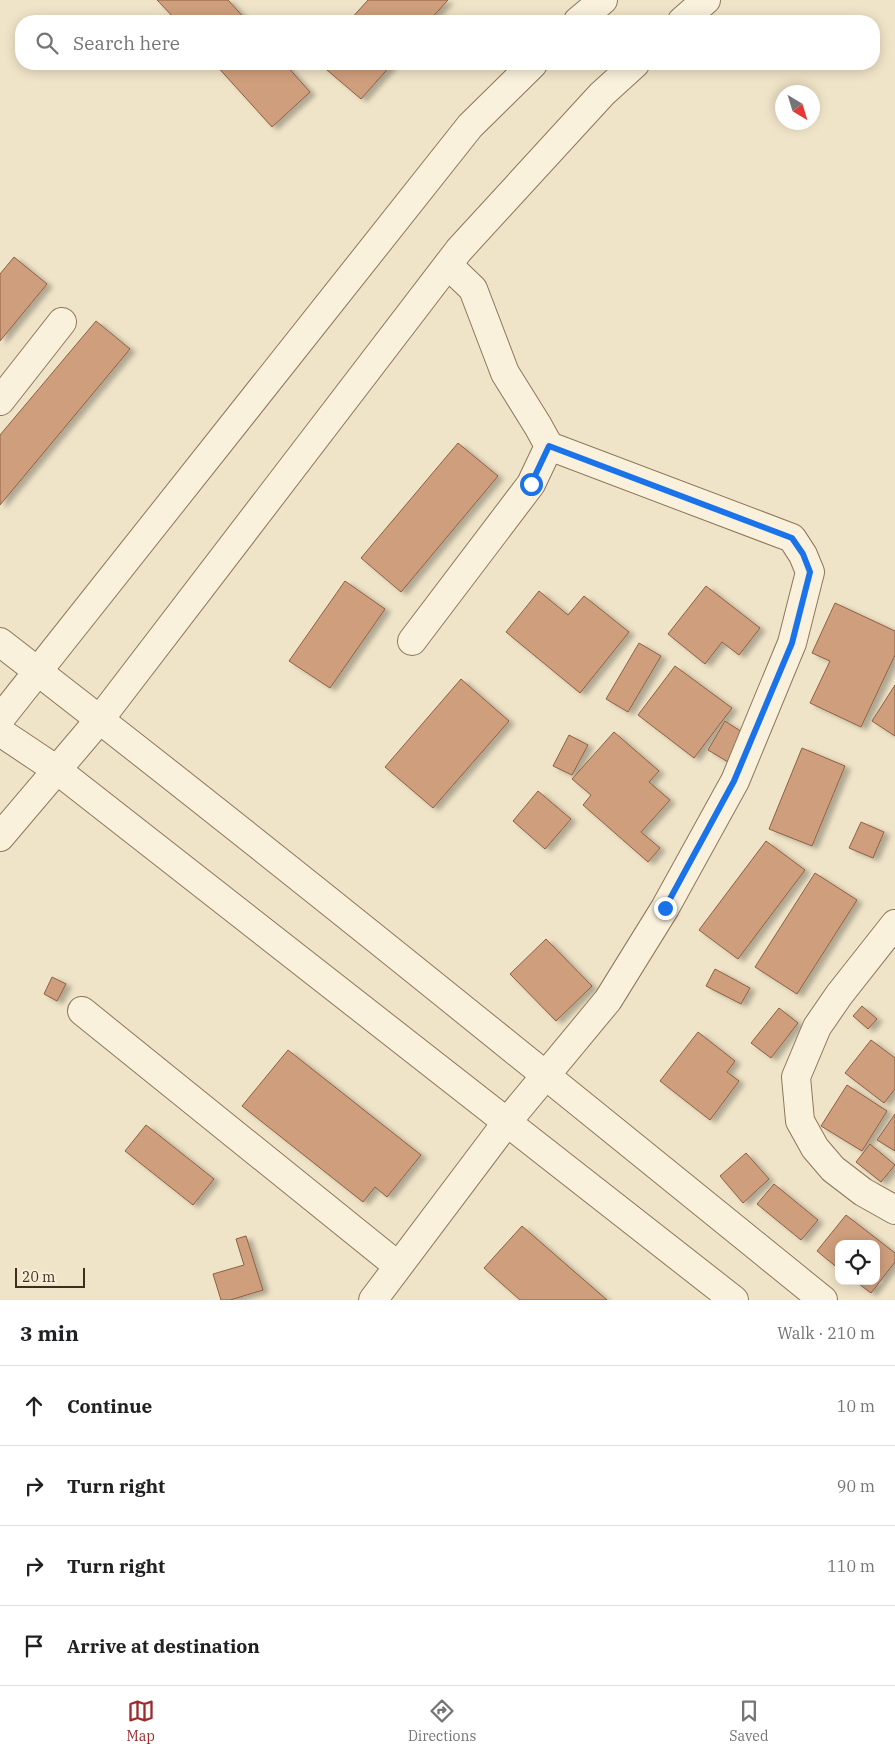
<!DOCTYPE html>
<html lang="en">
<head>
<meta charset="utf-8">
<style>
  :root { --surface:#fff; --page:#f2f2f2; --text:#202124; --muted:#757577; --line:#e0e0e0; --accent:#9e2a2b }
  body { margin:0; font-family:"IBM Plex Serif",serif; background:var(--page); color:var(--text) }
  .controls { position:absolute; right:15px; bottom:15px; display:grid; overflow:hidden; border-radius:10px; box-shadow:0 2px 12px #0003 }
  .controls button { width:45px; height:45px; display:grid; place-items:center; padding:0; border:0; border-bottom:1px solid var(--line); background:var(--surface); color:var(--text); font:25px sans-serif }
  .compass { position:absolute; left:775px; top:85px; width:45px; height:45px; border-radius:50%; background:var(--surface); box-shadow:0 2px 12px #0003; rotate:142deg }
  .scale { position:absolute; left:15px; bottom:12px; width:70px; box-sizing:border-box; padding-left:5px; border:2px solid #3d2e20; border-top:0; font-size:14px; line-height:18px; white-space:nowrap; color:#3d2e20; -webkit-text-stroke:4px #f7eed8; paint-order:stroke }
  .stop { position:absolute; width:15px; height:15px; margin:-11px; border:4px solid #1a73e8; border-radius:50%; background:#fff }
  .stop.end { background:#1a73e8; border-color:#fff; box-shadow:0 1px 5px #0008 }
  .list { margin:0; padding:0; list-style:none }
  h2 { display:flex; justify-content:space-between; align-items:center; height:65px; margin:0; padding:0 20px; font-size:21px }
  h2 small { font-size:16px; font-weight:400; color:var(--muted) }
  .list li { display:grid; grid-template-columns:32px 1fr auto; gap:15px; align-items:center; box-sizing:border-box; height:80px; padding:0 20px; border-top:1px solid var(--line) }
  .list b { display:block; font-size:19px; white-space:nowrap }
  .list em { font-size:16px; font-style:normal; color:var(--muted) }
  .icon { flex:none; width:28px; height:28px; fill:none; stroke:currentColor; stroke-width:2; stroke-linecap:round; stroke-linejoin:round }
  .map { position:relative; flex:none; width:895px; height:1300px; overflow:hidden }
  .search { position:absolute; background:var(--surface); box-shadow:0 2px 12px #0003; left:15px; right:15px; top:15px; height:55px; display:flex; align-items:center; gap:12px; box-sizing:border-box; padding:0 18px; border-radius:20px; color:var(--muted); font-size:19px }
  .sheet { height:385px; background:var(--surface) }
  nav { display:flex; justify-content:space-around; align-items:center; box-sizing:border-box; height:70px; border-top:1px solid var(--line); background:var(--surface); font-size:14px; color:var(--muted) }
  nav a { display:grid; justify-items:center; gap:2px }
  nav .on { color:var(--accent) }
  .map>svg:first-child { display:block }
</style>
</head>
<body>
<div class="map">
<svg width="895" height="1300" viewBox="0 0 895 1300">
  <defs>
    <filter id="shadow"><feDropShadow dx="5.5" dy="3" stdDeviation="2.5" flood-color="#0004"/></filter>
  </defs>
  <rect width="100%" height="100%" fill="#f0e4c8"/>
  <g fill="#cf9f7d" stroke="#8d5f41" filter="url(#shadow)">
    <path d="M157,0H228L247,21H177Z"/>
    <path d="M368,0H448L429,21H349Z"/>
    <path d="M215,64H285L310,92L272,127Z"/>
    <path d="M320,64H392L361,99Z"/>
    <path d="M14,257L47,284L0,341V274Z"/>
    <path d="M96,321L130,349L0,505V435Z"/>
    <path d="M458,443L498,476L401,592L361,558Z"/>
    <path d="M345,581L385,609L330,688L289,661Z"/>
    <path d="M706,586L760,628L739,655L722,642L705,664L668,634Z"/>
    <path d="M539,591L568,615L584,596L629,632L580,693L506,632Z"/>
    <path d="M835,603L895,631V655L861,727L810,703L830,661L812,653Z"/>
    <path d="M639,643L661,656L628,712L606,699Z"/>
    <path d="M675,666L732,708L694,758L638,715Z"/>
    <path d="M461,679L509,721L433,808L385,767Z"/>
    <path d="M895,685V736L872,721Z"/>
    <path d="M725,721L745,734L728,762L708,750Z"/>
    <path d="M614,732L659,771L649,782L670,800L641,832L660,848L648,862L583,805L591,795L572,779Z"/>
    <path d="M569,735L588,745L572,775L553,766Z"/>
    <path d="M802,748L845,766L812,846L769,829Z"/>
    <path d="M538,791L571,819L545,849L513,821Z"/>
    <path d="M861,822L884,832L873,858L849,848Z"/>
    <path d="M766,841L805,870L738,959L699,930Z"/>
    <path d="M815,873L857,900L797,994L755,967Z"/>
    <path d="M546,939L592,986L556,1021L510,974Z"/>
    <path d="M715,969L750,988L741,1004L706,986Z"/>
    <path d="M52,977L66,984L57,1001L44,994Z"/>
    <path d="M862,1006L877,1019L868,1029L853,1016Z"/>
    <path d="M779,1008L798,1023L771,1058L751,1043Z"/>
    <path d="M698,1032L735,1061L727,1072L739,1081L710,1120L660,1081Z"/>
    <path d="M871,1040L895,1058V1089L884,1103L845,1073Z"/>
    <path d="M288,1050L421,1155L387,1197L375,1187L363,1202L242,1106Z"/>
    <path d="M847,1085L887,1111L862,1151L821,1126Z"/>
    <path d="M895,1114V1151L877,1140Z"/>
    <path d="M146,1125L214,1179L193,1205L125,1151Z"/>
    <path d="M870,1144L895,1165L881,1182L856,1162Z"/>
    <path d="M746,1153L769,1179L743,1203L720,1176Z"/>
    <path d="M774,1184L818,1220L801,1240L757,1204Z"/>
    <path d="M846,1215L895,1253V1262L871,1293L855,1281H876V1244H839V1269L817,1251Z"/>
    <path d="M522,1226L607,1300H520L484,1268Z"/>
    <path d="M246,1236L263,1290L230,1300H221L213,1274L244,1265L236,1239Z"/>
  </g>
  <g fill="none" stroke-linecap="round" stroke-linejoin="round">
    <defs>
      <g id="minor">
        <path d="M578,21L603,0"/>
        <path d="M682,21L706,0"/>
        <path d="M0,401L62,322"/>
        <path d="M412,641L531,484L549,446L538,426L505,373L473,289L448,265"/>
        <path d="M0,642C278,857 550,1079 823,1300"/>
        <path d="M0,719L470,126L533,64"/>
        <path d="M0,732L57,770L734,1300"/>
        <path d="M0,837L100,719L459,250L602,94L635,64"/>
        <path d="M895,924L839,995L817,1027L796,1077L800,1121L815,1148L833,1169L863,1192L895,1210"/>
        <path d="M82,1011L398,1266"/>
        <path d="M373,1300L507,1122L608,1000L665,908L735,781L792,643L810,572L803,555L792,538L549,446"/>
      </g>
    </defs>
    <use href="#minor" stroke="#8d765c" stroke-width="30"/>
    <use href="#minor" stroke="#faf1dc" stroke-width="28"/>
  </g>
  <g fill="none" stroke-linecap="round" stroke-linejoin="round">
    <path stroke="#1a73e8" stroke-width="6" d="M531,484L549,446L792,538L803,554L810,572L792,643L734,781L665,908"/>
  </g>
</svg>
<div class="controls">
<button><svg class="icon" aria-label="locate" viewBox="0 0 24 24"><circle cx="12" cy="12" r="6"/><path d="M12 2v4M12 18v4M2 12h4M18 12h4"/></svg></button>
</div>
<svg class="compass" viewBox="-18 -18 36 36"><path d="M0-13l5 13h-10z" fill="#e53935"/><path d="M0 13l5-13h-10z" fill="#757577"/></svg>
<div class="scale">20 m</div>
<div class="stop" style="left:531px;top:484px"></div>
<div class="stop end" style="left:665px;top:908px"></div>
<div class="search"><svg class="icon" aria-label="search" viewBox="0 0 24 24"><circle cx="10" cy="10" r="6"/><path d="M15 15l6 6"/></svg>Search here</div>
</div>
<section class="sheet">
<h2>3 min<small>Walk · 210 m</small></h2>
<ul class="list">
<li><svg class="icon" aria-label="ahead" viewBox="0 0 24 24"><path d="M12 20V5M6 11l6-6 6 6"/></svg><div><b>Continue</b></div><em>10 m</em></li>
<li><svg class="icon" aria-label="right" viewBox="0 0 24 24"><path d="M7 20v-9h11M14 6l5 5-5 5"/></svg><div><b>Turn right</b></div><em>90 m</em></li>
<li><svg class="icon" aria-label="right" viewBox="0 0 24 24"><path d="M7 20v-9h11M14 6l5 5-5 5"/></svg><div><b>Turn right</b></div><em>110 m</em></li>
<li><svg class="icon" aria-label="arrive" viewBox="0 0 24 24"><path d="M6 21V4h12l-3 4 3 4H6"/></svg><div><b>Arrive at destination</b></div></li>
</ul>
</section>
<nav>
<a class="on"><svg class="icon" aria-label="map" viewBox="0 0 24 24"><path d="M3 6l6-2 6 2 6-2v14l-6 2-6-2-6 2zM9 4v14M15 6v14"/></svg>Map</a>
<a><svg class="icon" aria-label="directions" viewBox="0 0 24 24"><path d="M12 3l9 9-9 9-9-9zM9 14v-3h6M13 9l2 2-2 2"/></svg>Directions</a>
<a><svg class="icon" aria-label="saved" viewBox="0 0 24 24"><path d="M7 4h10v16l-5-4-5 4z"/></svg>Saved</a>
</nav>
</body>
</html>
